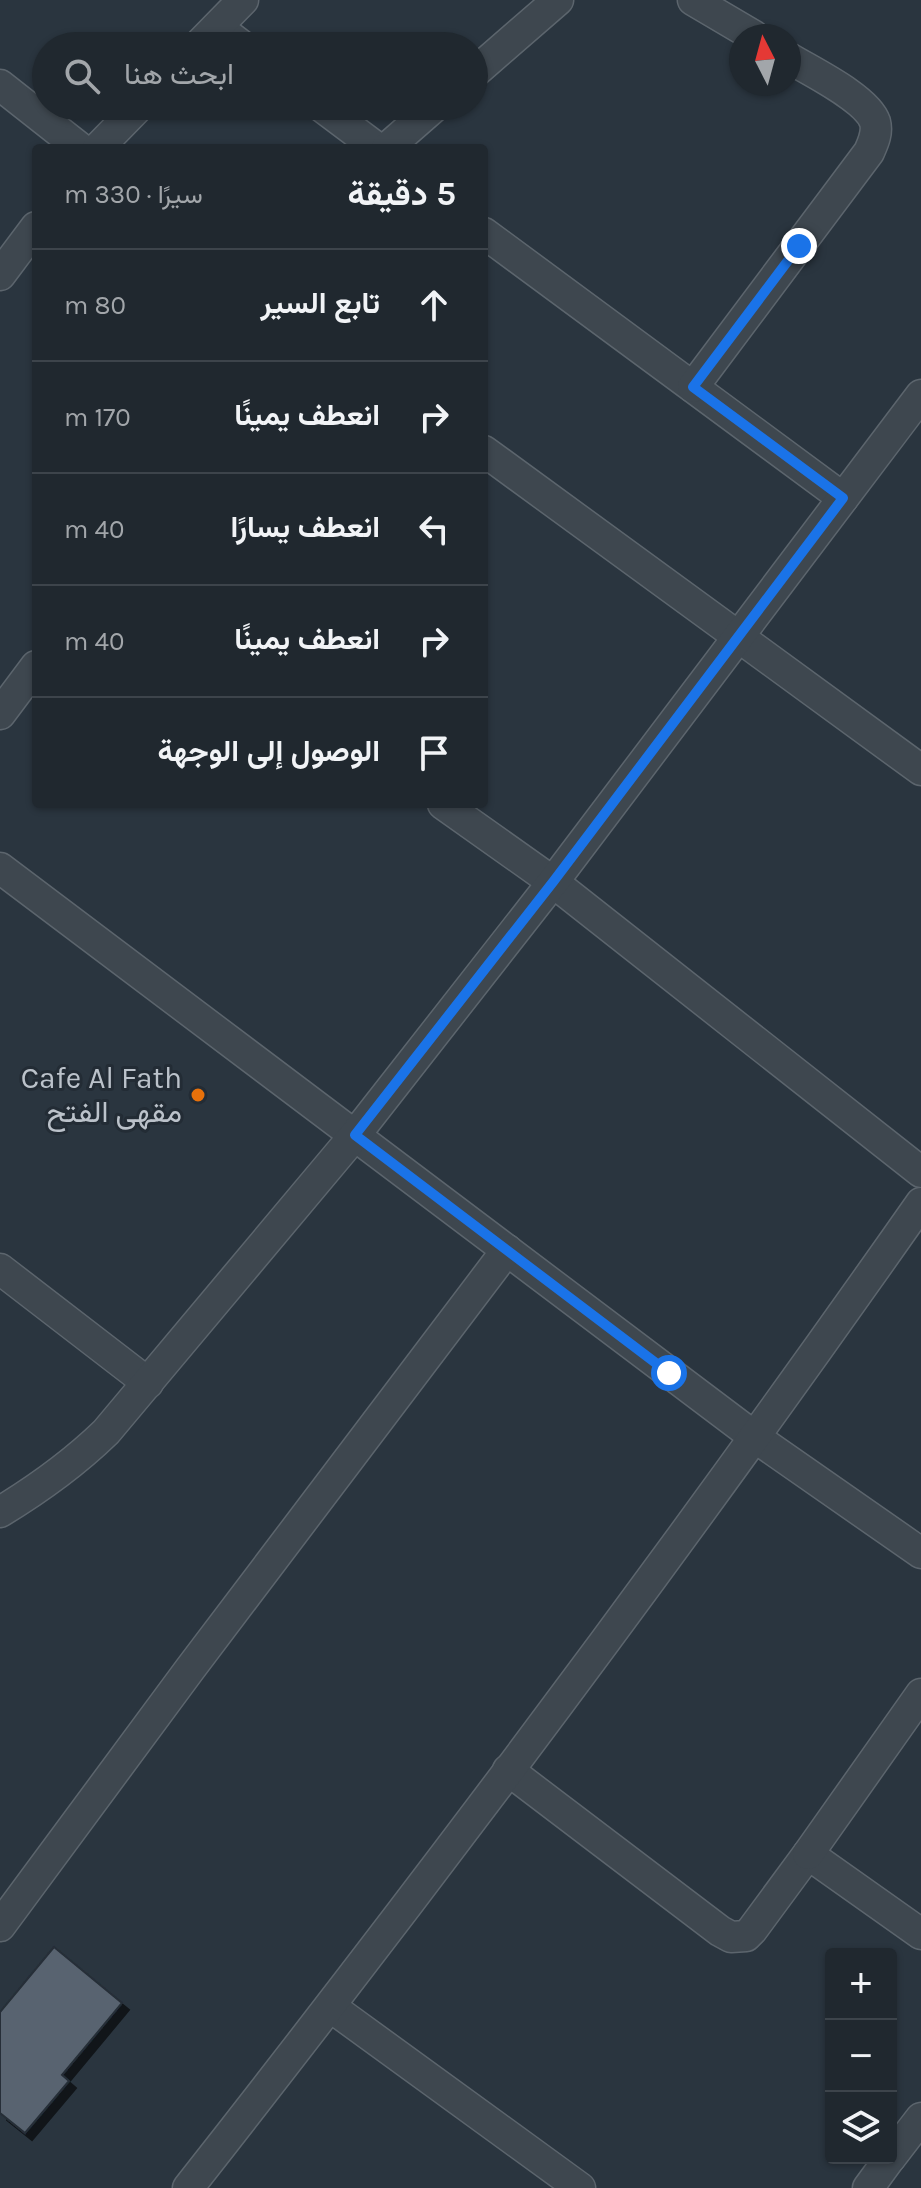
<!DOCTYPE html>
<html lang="ar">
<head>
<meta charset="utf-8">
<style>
  :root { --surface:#20282f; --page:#283037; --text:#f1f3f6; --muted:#a2a6aa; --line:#3d444b }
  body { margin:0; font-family:Karla,Vazirmatn,sans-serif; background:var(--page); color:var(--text); direction:rtl }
  .controls { position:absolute; right:24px; bottom:24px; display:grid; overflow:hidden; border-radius:8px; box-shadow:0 2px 6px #0004 }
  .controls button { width:72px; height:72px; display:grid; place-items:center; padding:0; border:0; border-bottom:2px solid var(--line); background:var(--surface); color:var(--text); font:40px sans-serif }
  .compass { position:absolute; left:729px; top:24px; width:72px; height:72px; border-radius:50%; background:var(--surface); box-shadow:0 2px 6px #0004; rotate:354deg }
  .stop { position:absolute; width:24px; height:24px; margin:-18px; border:6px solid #1a73e8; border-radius:50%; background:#fff }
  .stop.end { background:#1a73e8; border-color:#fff; box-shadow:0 2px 8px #0008 }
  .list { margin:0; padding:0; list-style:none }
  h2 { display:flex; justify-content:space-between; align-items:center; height:104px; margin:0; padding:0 32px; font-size:34px }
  h2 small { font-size:26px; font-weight:400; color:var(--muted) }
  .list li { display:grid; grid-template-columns:52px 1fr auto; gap:24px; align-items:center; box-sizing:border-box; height:112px; padding:0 32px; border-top:2px solid var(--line) }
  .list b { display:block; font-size:30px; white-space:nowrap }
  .list em { font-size:26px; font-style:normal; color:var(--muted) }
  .icon { flex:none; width:44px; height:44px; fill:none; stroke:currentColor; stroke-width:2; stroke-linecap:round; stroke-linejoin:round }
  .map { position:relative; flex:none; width:921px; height:2188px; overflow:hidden; direction:ltr }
  .search { position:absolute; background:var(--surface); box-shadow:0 2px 6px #0004; left:32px; top:32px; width:456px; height:88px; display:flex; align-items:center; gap:20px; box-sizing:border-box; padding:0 28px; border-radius:44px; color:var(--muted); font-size:30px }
  .panel { position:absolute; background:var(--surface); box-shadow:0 2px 6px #0004; left:32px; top:144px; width:456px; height:664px; border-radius:8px; direction:rtl }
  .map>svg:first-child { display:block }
</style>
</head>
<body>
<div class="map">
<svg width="921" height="2188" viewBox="0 0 921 2188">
  <defs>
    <filter id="shadow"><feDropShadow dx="7" dy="7" stdDeviation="0" flood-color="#0009"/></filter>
  </defs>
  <rect width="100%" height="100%" fill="#2a353f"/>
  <path fill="#59636f" stroke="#252e37" stroke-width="2" filter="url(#shadow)" d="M54,1947L122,2003L62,2075L69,2081L25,2133L0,2113V2012Z"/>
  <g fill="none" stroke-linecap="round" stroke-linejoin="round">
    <defs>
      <g id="street">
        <path d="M693,0L754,36"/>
        <path d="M217,27L242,46"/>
        <path d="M198,46L243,0"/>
        <path d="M474,73L558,0"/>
        <path d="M0,85L80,148"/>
        <path d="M321,106L377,148"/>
        <path d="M98,148L139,106"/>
        <path d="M387,148L435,106"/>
        <path d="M484,233L843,498"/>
        <path d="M0,275L36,227"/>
        <path d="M693,387L869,152C873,143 878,133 875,122C867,98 810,71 789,58"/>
        <path d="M484,451L921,770"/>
        <path d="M0,714L36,666"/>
        <path d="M443,804L553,882L921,1172"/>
        <path d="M0,868L756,1438L921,1553"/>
        <path d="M0,1269L148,1383"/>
        <path d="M0,1512C38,1489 74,1463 106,1432L355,1135L553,882L921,395"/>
        <path d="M508,1770L720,1931L731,1937L746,1936L752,1930L808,1854L921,1934"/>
        <path d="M808,1854L921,1694"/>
        <path d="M0,1926L190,1669L507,1250"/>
        <path d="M331,2007L580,2188"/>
        <path d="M891,2157L921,2118"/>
        <path d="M188,2188C441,1866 686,1538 921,1203"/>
        <path d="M868,2188L890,2158"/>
      </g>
    </defs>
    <use href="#street" stroke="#5c656d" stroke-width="33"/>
    <use href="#street" stroke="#3e474f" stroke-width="30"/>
  </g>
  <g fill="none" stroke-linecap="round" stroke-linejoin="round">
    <path stroke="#1a73e8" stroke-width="10" d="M669,1373L355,1135L553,882L843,498L693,387L799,246"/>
  </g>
  <circle fill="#e8710a" stroke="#232c35" stroke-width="3" cx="198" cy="1095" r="8"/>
  <g text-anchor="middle" stroke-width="6" stroke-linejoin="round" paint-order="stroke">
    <g font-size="30" fill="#bbc2ca" stroke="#232c35" text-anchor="end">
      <text x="182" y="1088">Cafe Al Fath<tspan x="182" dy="34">مقهى الفتح</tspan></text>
    </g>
  </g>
</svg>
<div class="controls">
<button>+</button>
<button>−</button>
<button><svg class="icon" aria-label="layers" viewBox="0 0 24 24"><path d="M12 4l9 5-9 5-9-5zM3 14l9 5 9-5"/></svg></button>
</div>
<svg class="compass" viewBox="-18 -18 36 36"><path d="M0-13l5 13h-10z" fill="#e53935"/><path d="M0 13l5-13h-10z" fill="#a2a6aa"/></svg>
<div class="stop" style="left:669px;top:1373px"></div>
<div class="stop end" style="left:799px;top:246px"></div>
<div class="search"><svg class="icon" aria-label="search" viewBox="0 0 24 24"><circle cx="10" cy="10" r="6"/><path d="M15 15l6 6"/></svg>ابحث هنا</div>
<section class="panel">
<h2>5 دقيقة<small>سيرًا · 330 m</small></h2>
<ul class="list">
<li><svg class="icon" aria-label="ahead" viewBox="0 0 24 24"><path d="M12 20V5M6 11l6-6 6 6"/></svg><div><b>تابع السير</b></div><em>80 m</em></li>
<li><svg class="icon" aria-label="right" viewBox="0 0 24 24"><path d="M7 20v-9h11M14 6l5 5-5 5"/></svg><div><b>انعطف يمينًا</b></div><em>170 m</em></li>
<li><svg class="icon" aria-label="left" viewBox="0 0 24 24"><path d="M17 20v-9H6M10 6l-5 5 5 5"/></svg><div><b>انعطف يسارًا</b></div><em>40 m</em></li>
<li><svg class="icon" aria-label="right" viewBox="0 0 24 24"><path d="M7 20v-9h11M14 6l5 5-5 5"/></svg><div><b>انعطف يمينًا</b></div><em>40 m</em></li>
<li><svg class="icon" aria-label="arrive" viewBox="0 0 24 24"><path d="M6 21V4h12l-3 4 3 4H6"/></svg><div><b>الوصول إلى الوجهة</b></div></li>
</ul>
</section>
</div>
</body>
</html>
